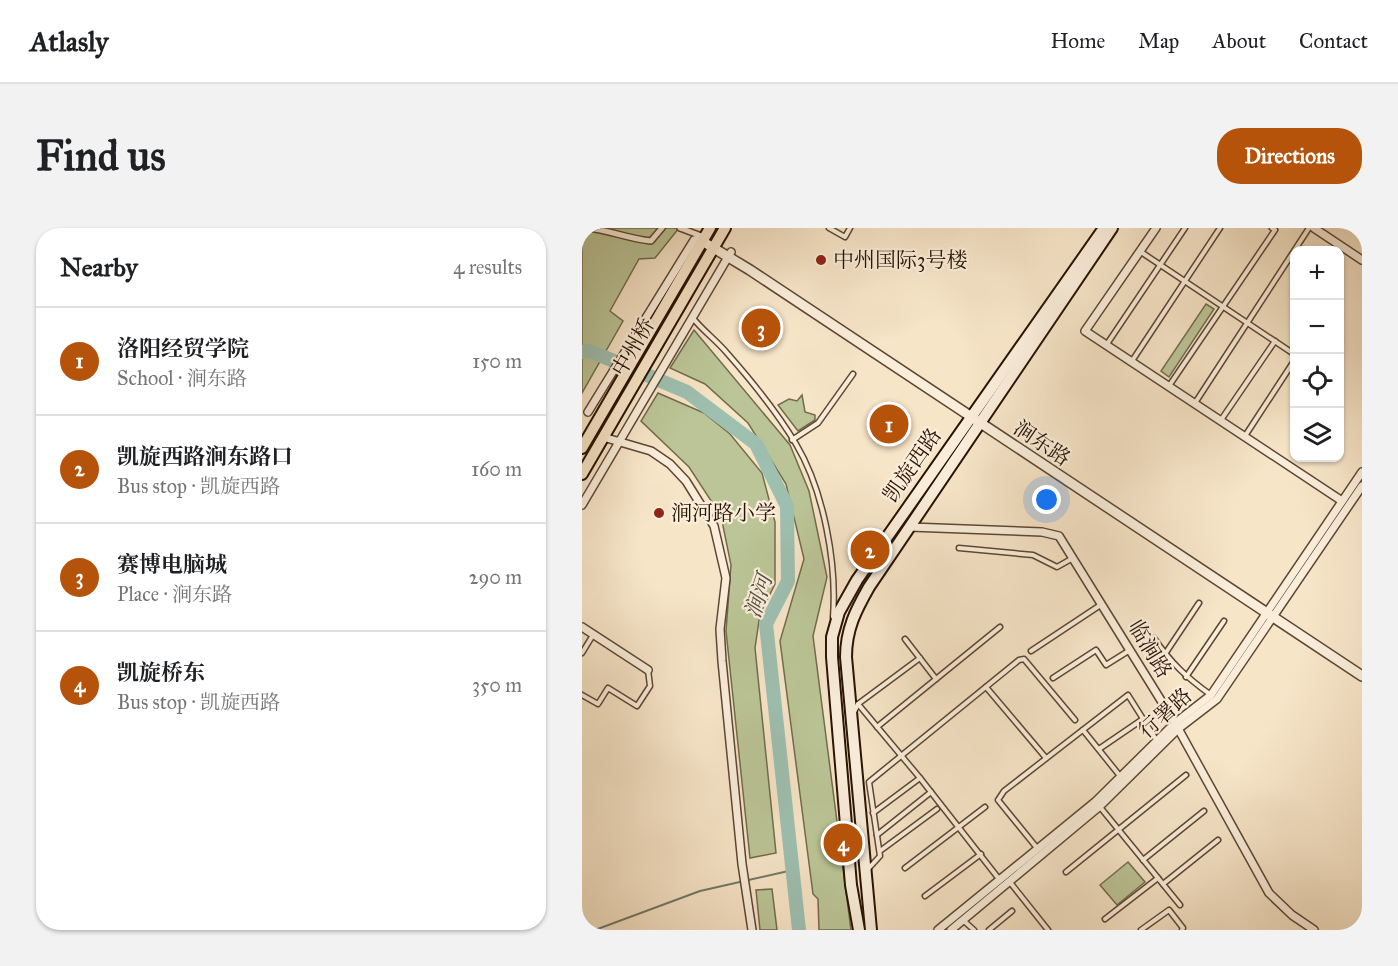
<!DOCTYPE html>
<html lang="en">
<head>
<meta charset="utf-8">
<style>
  :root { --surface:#fff; --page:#f2f2f2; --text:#202124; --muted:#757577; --line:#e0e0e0; --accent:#b45309 }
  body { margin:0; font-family:"IM FELL Great Primer","Noto Serif SC",serif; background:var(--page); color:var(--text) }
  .controls { position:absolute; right:18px; top:18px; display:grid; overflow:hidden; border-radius:12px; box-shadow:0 2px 4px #0004 }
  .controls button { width:54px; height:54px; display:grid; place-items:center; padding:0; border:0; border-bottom:2px solid var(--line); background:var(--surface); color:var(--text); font:30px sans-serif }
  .you { position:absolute; left:465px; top:272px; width:21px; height:21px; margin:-15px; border:4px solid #fff; border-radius:50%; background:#1a73e8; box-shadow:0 0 0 9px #1a73e833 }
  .badge { display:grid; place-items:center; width:39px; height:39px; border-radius:50%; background:var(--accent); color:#fff; font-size:20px; font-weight:700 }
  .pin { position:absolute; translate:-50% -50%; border:3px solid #fff; box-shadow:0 2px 6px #0006 }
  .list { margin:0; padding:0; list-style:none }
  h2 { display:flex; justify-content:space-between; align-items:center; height:78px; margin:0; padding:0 24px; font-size:26px }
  h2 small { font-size:20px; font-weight:400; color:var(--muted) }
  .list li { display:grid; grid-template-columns:39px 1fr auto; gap:18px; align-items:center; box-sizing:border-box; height:108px; padding:0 24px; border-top:2px solid var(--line) }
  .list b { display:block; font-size:22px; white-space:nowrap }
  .list p { margin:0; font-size:20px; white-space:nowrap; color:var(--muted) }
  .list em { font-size:20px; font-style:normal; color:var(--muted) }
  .icon { flex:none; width:33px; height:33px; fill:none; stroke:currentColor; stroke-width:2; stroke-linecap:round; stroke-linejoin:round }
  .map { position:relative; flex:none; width:780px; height:702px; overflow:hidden; border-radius:24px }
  header { display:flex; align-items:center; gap:36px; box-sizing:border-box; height:84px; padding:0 30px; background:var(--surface); border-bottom:2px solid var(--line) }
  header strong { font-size:28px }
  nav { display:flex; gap:33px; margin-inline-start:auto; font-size:21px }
  .intro { display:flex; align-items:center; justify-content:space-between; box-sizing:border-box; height:144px; padding:0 36px }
  h1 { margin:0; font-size:42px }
  .button { padding:15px 27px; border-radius:24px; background:var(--accent); color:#fff; font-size:21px; font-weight:700 }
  main { display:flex; gap:36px; padding:0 36px }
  aside { flex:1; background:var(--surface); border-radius:24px; box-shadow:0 2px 4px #0004 }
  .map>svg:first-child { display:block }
</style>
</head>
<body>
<header>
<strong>Atlasly</strong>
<nav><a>Home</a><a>Map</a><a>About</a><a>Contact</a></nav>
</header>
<div class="intro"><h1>Find us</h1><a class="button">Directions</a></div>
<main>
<aside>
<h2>Nearby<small>4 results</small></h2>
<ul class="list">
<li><span class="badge">1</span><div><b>洛阳经贸学院</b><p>School · 涧东路</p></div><em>150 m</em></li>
<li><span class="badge">2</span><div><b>凯旋西路涧东路口</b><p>Bus stop · 凯旋西路</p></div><em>160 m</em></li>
<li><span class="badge">3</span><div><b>赛博电脑城</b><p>Place · 涧东路</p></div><em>290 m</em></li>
<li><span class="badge">4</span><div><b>凯旋桥东</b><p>Bus stop · 凯旋西路</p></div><em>350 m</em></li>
</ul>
</aside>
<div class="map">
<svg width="780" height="702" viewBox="0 0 780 702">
  <rect width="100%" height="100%" fill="#f7e5c8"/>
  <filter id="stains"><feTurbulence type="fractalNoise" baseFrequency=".00333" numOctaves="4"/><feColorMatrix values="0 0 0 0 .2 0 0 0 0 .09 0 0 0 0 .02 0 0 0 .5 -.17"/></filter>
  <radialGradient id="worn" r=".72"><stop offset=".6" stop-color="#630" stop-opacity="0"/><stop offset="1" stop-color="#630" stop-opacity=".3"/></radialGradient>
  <g fill="#bbc597" stroke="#726c4d" stroke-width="1.5">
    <path d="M0,0H97L73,30L57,31L28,83L41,93L0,165Z"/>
    <path d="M624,76L632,81L587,149L579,143Z"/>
    <path d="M112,102L208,217L227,263L245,349L231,408L269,702H237L236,671L231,666L198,413L222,331L204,256L166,195L123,156L88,140Z"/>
    <path d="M76,165L122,185L148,206L180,245L193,294V356L178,386L173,420L194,625L168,630L144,403L149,337L139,288L107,239L59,193Z"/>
    <path d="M220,167L223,184L233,187V192L216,203L196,177L207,171L215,173Z"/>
    <path d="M546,634L563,654L535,677L518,657Z"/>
    <path d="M190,661L195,702H178L174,662Z"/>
  </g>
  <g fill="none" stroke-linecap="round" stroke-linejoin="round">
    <path stroke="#707a6b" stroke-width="2" d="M13,702L118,663L211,642"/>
    <path stroke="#9ec0b1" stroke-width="14" d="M0,124L8,123L105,164L174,216L205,278L206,353L184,396L217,702"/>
    <defs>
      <g id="service">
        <path d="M247,0L263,9L268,0"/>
        <path d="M559,24L712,126"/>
        <path d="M110,89C120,102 134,112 145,125C168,151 196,186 214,216C242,263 255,336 251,389"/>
        <path d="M525,116L603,0"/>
        <path d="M550,133L638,0"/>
        <path d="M587,158L693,2L690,0"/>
        <path d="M613,175L727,0"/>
        <path d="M639,192L693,113"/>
        <path d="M663,208L712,133"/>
        <path d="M210,212L236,195L271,146"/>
        <path d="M377,320L451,327L475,339L491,330"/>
        <path d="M572,410C588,434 605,450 629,467"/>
        <path d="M323,411L354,451"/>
        <path d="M449,423L520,376"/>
        <path d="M0,425L11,407"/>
        <path d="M583,426L617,375"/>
        <path d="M604,449L642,393"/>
        <path d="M471,450L514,422L524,437L548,422"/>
        <path d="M404,459L464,530"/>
        <path d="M0,467L16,476L26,460L55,478L68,458L66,442"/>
        <path d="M276,476L338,550"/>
        <path d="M272,484L276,476L338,430"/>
        <path d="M295,499L418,399"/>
        <path d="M501,502L538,548"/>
        <path d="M517,521L561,491"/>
        <path d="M518,579L598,677"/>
        <path d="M291,585L338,550L417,651"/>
        <path d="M295,607L349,564"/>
        <path d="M455,620L416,572L422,563L546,467L575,513"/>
        <path d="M298,623L355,581"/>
        <path d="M561,632L622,583"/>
        <path d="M287,640L298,628L287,554L437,432L442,431L493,492"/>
        <path d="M323,640L403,579"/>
        <path d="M484,644L604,547"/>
        <path d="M427,653L466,702"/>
        <path d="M581,656L636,612"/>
        <path d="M343,668L399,626"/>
        <path d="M523,691L576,650"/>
        <path d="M382,693L392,702"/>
        <path d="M407,702L430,683"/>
        <path d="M559,702L587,682L601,700L600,702"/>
      </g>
      <g id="pedestrian">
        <path d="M5,0C27,2 47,11 69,13L80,0"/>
        <path d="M98,0L122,9"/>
      </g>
      <g id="minor">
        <path d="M574,0L503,103L760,273"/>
        <path d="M732,0L780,32"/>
        <path d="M6,184L112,12L122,10"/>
        <path d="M21,209L69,223L88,236L104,253L132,298L144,350L138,401L140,433L160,636L170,702"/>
        <path d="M0,277L149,24"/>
        <path d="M328,299L460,304L477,308L593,495L687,665L710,687L732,702"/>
        <path d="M0,399L66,442"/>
        <path d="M356,702L513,574L593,495L629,467L780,244"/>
        <path d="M369,702L518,578L596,501L635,471L780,258"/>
      </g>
      <path id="tertiary" d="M120,13L168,42L780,448"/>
      <g id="secondary">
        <path d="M277,702L269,657L250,429V409L257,384L275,352L522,0"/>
        <path d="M289,702L264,429C264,401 274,382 287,359L530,0"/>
      </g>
      <g id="primary">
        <path d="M0,220L128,0"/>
        <path d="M0,246L143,0"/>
      </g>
    </defs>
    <use href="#service" stroke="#5d4734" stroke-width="7"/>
    <use href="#pedestrian" stroke="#5d4734" stroke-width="8"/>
    <use href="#minor" stroke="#5d4734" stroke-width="10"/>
    <use href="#tertiary" stroke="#5d4734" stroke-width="12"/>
    <use href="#secondary" stroke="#2a1203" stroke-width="14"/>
    <use href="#primary" stroke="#2a1203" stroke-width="14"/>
    <use href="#service" stroke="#faeedb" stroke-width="4"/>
    <use href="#pedestrian" stroke="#faeedb" stroke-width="5"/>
    <use href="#minor" stroke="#faeedb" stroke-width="7"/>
    <use href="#tertiary" stroke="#faeedb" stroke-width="9"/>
    <use href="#secondary" stroke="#faeedb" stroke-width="10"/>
    <use href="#primary" stroke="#f7e5c8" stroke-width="10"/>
  </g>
  <g fill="#8f2418" stroke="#faeedb" stroke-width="2">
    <circle cx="239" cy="32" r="6"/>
    <circle cx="77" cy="285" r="6"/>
  </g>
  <g text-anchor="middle" stroke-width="4.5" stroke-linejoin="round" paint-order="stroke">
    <g font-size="21" fill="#2a1203" stroke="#faeedb" text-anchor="start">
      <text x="251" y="39">中州国际3号楼</text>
      <text x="89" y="292">涧河路小学</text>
    </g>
    <g font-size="21" fill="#2a1203" stroke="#faeedb">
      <text transform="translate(51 119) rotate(-60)" y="7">中州桥</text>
      <text transform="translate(460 215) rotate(34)" y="7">涧东路</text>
      <text transform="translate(330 237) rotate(-55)" y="7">凯旋西路</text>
      <text transform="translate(568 421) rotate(59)" y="7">临涧路</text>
      <text transform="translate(583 485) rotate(-42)" y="7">行署路</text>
    </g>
    <g font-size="22" font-style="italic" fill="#534f40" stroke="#faeedb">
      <text transform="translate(176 368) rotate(-72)" y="8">涧河</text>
    </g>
  </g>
  <rect width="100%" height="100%" filter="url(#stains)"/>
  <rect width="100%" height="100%" fill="url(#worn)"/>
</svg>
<div class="controls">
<button>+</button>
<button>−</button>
<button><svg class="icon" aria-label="locate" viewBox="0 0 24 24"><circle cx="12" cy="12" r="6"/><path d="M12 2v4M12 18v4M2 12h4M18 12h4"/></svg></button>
<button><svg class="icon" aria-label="layers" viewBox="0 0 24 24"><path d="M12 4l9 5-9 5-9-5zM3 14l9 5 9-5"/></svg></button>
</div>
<div class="you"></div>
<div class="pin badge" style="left:307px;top:196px">1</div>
<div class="pin badge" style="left:288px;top:322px">2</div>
<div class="pin badge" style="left:179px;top:100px">3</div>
<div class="pin badge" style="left:261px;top:615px">4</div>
</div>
</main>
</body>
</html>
